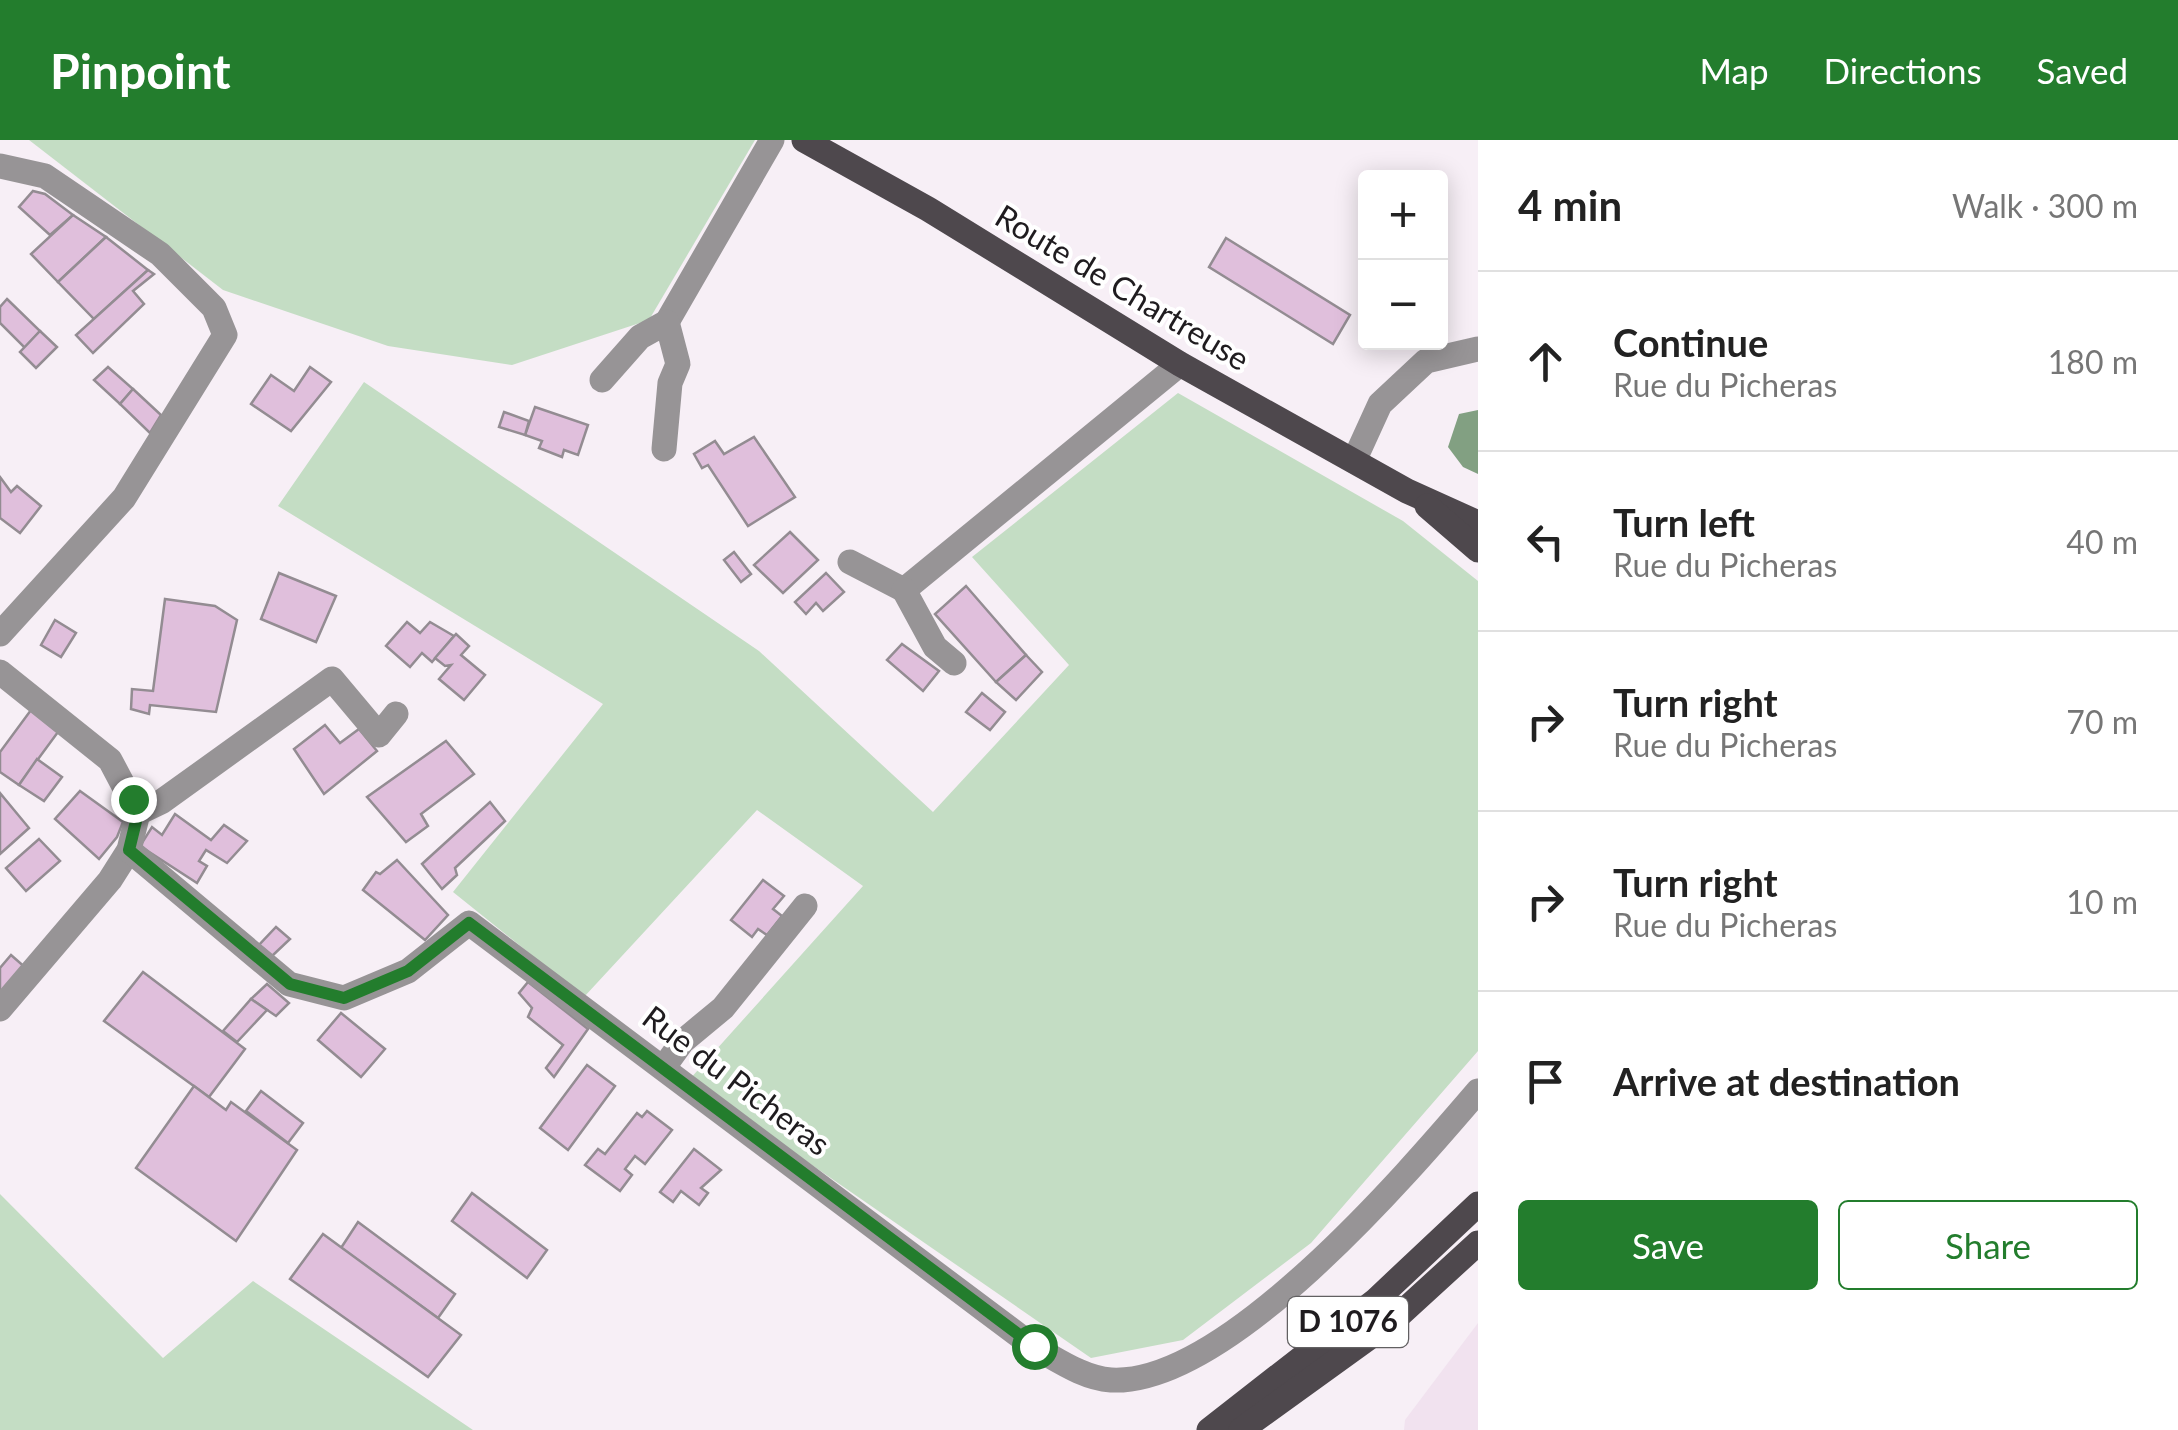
<!DOCTYPE html>
<html lang="en">
<head>
<meta charset="utf-8">
<style>
  :root { --surface:#fff; --page:#f2f2f2; --text:#222; --muted:#767676; --line:#e0e0e0; --accent:#237d2d }
  body { margin:0; font-family:Lato,sans-serif; background:var(--page); color:var(--text) }
  .controls { position:absolute; right:30px; top:30px; display:grid; overflow:hidden; border-radius:10px; box-shadow:0 5px 25px #0003 }
  .controls button { width:90px; height:90px; display:grid; place-items:center; padding:0; border:0; border-bottom:2px solid var(--line); background:var(--surface); color:var(--text); font:50px sans-serif }
  .stop { position:absolute; width:30px; height:30px; margin:-22px; border:8px solid #237d2d; border-radius:50%; background:#fff }
  .stop.end { background:#237d2d; border-color:#fff; box-shadow:0 2px 10px #0008 }
  .list { margin:0; padding:0; list-style:none }
  h2 { display:flex; justify-content:space-between; align-items:center; height:130px; margin:0; padding:0 40px; font-size:42px }
  h2 small { font-size:32px; font-weight:400; color:var(--muted) }
  .list li { display:grid; grid-template-columns:65px 1fr auto; gap:30px; align-items:center; box-sizing:border-box; height:180px; padding:0 40px; border-top:2px solid var(--line) }
  .list b { display:block; font-size:38px; white-space:nowrap }
  .list p { margin:0; font-size:32px; white-space:nowrap; color:var(--muted) }
  .list em { font-size:32px; font-style:normal; color:var(--muted) }
  .actions { display:flex; gap:20px; padding:30px 40px }
  .actions a { flex:1; padding:22px 0; border:2px solid var(--accent); border-radius:10px; text-align:center; font-size:35px; color:var(--accent) }
  .actions .main { background:var(--accent); color:#fff }
  .icon { flex:none; width:55px; height:55px; fill:none; stroke:currentColor; stroke-width:2; stroke-linecap:round; stroke-linejoin:round }
  .map { position:relative; flex:none; width:1478px; height:1290px; overflow:hidden }
  header { display:flex; align-items:center; gap:60px; box-sizing:border-box; height:140px; padding:0 50px; background:var(--accent); color:#fff }
  header strong { font-size:48px }
  nav { display:flex; gap:55px; margin-inline-start:auto; font-size:35px }
  main { display:flex }
  aside { flex:1; background:var(--surface) }
  .map>svg:first-child { display:block }
</style>
</head>
<body>
<header>
<strong>Pinpoint</strong>
<nav><a>Map</a><a>Directions</a><a>Saved</a></nav>
</header>
<main>
<div class="map">
<svg width="1478" height="1290" viewBox="0 0 1478 1290">
  <rect width="100%" height="100%" fill="#f7eff6"/>
  <path fill="#f1e2ef" d="M1478,1183V1290H1404L1405,1280Z"/>
  <g fill="#c4ddc4">
    <path d="M29,0H755L649,180L512,225L388,206L223,150Z"/>
    <path d="M364,242L759,511L933,672L1069,525L972,417L1178,253L1403,381L1478,441V911L1311,1103L1183,1200L1091,1218L689,940L863,746L757,670L584,857L453,752L603,564L278,366Z"/>
    <path d="M0,1054L163,1218L253,1141L473,1290H0Z"/>
  </g>
  <path fill="#82a082" d="M1478,270V334L1463,327L1448,307L1459,274Z"/>
  <g fill="#e0bfdc" stroke="#938c92" stroke-width="2.5">
    <path d="M33,51L45,54L73,75L50,95L19,67Z"/>
    <path d="M73,75L106,97L58,142L31,114Z"/>
    <path d="M106,97L148,130L94,179L58,142Z"/>
    <path d="M1226,98L1350,175L1333,204L1209,127Z"/>
    <path d="M148,130L154,134L133,151L144,164L93,213L76,195Z"/>
    <path d="M7,159L40,191L25,208L0,183V167Z"/>
    <path d="M40,191L57,207L36,228L20,212Z"/>
    <path d="M108,227L133,249L120,264L94,240Z"/>
    <path d="M310,227L331,242L291,291L251,264L271,235L294,251Z"/>
    <path d="M133,249L161,275L150,293L120,264Z"/>
    <path d="M535,267L588,285L578,315L564,310L562,317L539,308L542,301L525,295Z"/>
    <path d="M504,272L529,281L525,295L499,287Z"/>
    <path d="M754,297L795,357L748,386L708,325L702,328L694,314L715,301L724,314Z"/>
    <path d="M0,337L11,352L17,346L41,366L20,393L0,378Z"/>
    <path d="M790,392L818,420L783,453L754,425Z"/>
    <path d="M734,412L751,434L741,442L724,420Z"/>
    <path d="M279,433L336,456L316,502L261,479Z"/>
    <path d="M826,433L844,452L823,471L816,463L806,474L795,462Z"/>
    <path d="M966,446L1026,515L996,542L935,474Z"/>
    <path d="M165,459L215,466L237,480L216,572L150,565L149,574L131,569L132,549L153,551Z"/>
    <path d="M55,480L76,493L61,517L41,505Z"/>
    <path d="M407,482L420,493L430,482L454,496L432,522L422,513L410,527L386,506Z"/>
    <path d="M456,494L469,506L461,515L485,535L464,560L439,539L451,525L445,526L435,518Z"/>
    <path d="M902,504L939,531L923,551L887,520Z"/>
    <path d="M1026,515L1042,532L1016,560L996,542Z"/>
    <path d="M982,553L1005,572L990,590L966,572Z"/>
    <path d="M31,570L58,592L19,645L0,632V612Z"/>
    <path d="M325,585L340,603L359,589L377,611L324,654L294,609Z"/>
    <path d="M446,601L474,634L421,674L428,686L406,702L367,657Z"/>
    <path d="M37,619L62,637L44,661L19,645Z"/>
    <path d="M80,651L123,682L117,697L99,719L55,679Z"/>
    <path d="M0,653L29,688L0,714Z"/>
    <path d="M490,662L505,681L455,728L457,735L442,749L422,724Z"/>
    <path d="M175,674L211,700L224,685L247,701L227,723L206,710L199,721L207,726L197,743L140,706L152,687L162,695Z"/>
    <path d="M39,699L60,721L26,751L6,728Z"/>
    <path d="M397,720L448,775L425,800L363,750L376,732L380,734Z"/>
    <path d="M763,740L784,756L773,769L782,776L767,795L758,789L752,797L731,780Z"/>
    <path d="M276,787L290,799L272,816L259,805Z"/>
    <path d="M11,815L27,829L0,854V828Z"/>
    <path d="M143,832L245,909L209,957L104,881Z"/>
    <path d="M528,842L588,889L554,937L546,928L563,905L528,877L532,868L519,853Z"/>
    <path d="M267,844L289,863L276,876L251,859Z"/>
    <path d="M251,859L267,870L237,902L223,891Z"/>
    <path d="M341,873L385,909L361,937L318,900Z"/>
    <path d="M587,925L615,946L568,1010L540,988Z"/>
    <path d="M194,946L226,970L231,962L297,1010L236,1101L136,1028Z"/>
    <path d="M261,951L303,983L288,1003L246,971Z"/>
    <path d="M647,971L672,990L645,1024L635,1016L625,1029L632,1035L620,1051L585,1025L598,1009L605,1014L637,973L642,977Z"/>
    <path d="M694,1009L721,1030L701,1048L708,1053L699,1065L681,1051L673,1062L660,1052Z"/>
    <path d="M472,1053L547,1110L527,1138L452,1081Z"/>
    <path d="M358,1082L455,1154L438,1178L341,1108Z"/>
    <path d="M323,1094L461,1195L428,1237L290,1139Z"/>
  </g>
  <g fill="none" stroke-linecap="round" stroke-linejoin="round">
    <g stroke="#979496" stroke-width="25">
      <path d="M0,26L45,36L160,114L214,168L225,195L124,358L0,494"/>
      <path d="M667,182L772,0"/>
      <path d="M602,240L640,197L667,182L678,224L670,243L664,309"/>
      <path d="M1354,321L1380,264L1426,221L1478,209"/>
      <path d="M850,422L904,450L1180,224"/>
      <path d="M904,450L935,507L954,523"/>
      <path d="M0,532L110,620L138,673L129,710L110,740L0,869"/>
      <path d="M138,673L161,662L332,539L379,595L396,574"/>
      <path d="M129,710L289,844L344,858L408,831L469,783L1034,1207C1058,1220 1083,1238 1111,1240C1226,1246 1407,1034 1478,951"/>
      <path d="M664,927L682,902L723,868L805,766"/>
    </g>
    <g stroke="#4e484d" stroke-width="25">
      <path d="M804,0L928,69L1180,224L1407,351L1478,383"/>
      <path d="M1427,366L1478,410"/>
      <path d="M1209,1290L1376,1160L1478,1064"/>
      <path d="M1241,1290L1396,1178L1478,1103"/>
    </g>
  </g>
  <g fill="none" stroke-linecap="round" stroke-linejoin="round">
    <path stroke="#237d2d" stroke-width="12" d="M133,659L138,673L129,710L290,844L344,858L408,831L469,783L1034,1206"/>
  </g>
  <g text-anchor="middle" stroke-width="8" stroke-linejoin="round" paint-order="stroke">
    <rect fill="#fff" stroke="#626062" stroke-width="2.5" x="1288" y="1157" width="120" height="50" rx="8"/>
    <g font-size="30" font-weight="bold" fill="#1f1c1f">
      <text x="1348" y="1192">D 1076</text>
    </g>
    <g font-size="32" fill="#1f1c1f" stroke="#fff">
      <text transform="translate(1122 148) rotate(31)" y="11">Route de Chartreuse</text>
      <text transform="translate(736 941) rotate(37)" y="11">Rue du Picheras</text>
    </g>
  </g>
</svg>
<div class="controls">
<button>+</button>
<button>−</button>
</div>
<div class="stop" style="left:1034px;top:1206px"></div>
<div class="stop end" style="left:133px;top:659px"></div>
</div>
<aside>
<h2>4 min<small>Walk · 300 m</small></h2>
<ul class="list">
<li><svg class="icon" aria-label="ahead" viewBox="0 0 24 24"><path d="M12 20V5M6 11l6-6 6 6"/></svg><div><b>Continue</b><p>Rue du Picheras</p></div><em>180 m</em></li>
<li><svg class="icon" aria-label="left" viewBox="0 0 24 24"><path d="M17 20v-9H6M10 6l-5 5 5 5"/></svg><div><b>Turn left</b><p>Rue du Picheras</p></div><em>40 m</em></li>
<li><svg class="icon" aria-label="right" viewBox="0 0 24 24"><path d="M7 20v-9h11M14 6l5 5-5 5"/></svg><div><b>Turn right</b><p>Rue du Picheras</p></div><em>70 m</em></li>
<li><svg class="icon" aria-label="right" viewBox="0 0 24 24"><path d="M7 20v-9h11M14 6l5 5-5 5"/></svg><div><b>Turn right</b><p>Rue du Picheras</p></div><em>10 m</em></li>
<li><svg class="icon" aria-label="arrive" viewBox="0 0 24 24"><path d="M6 21V4h12l-3 4 3 4H6"/></svg><div><b>Arrive at destination</b></div></li>
</ul>
<div class="actions"><a class="main">Save</a><a>Share</a></div>
</aside>
</main>
</body>
</html>
